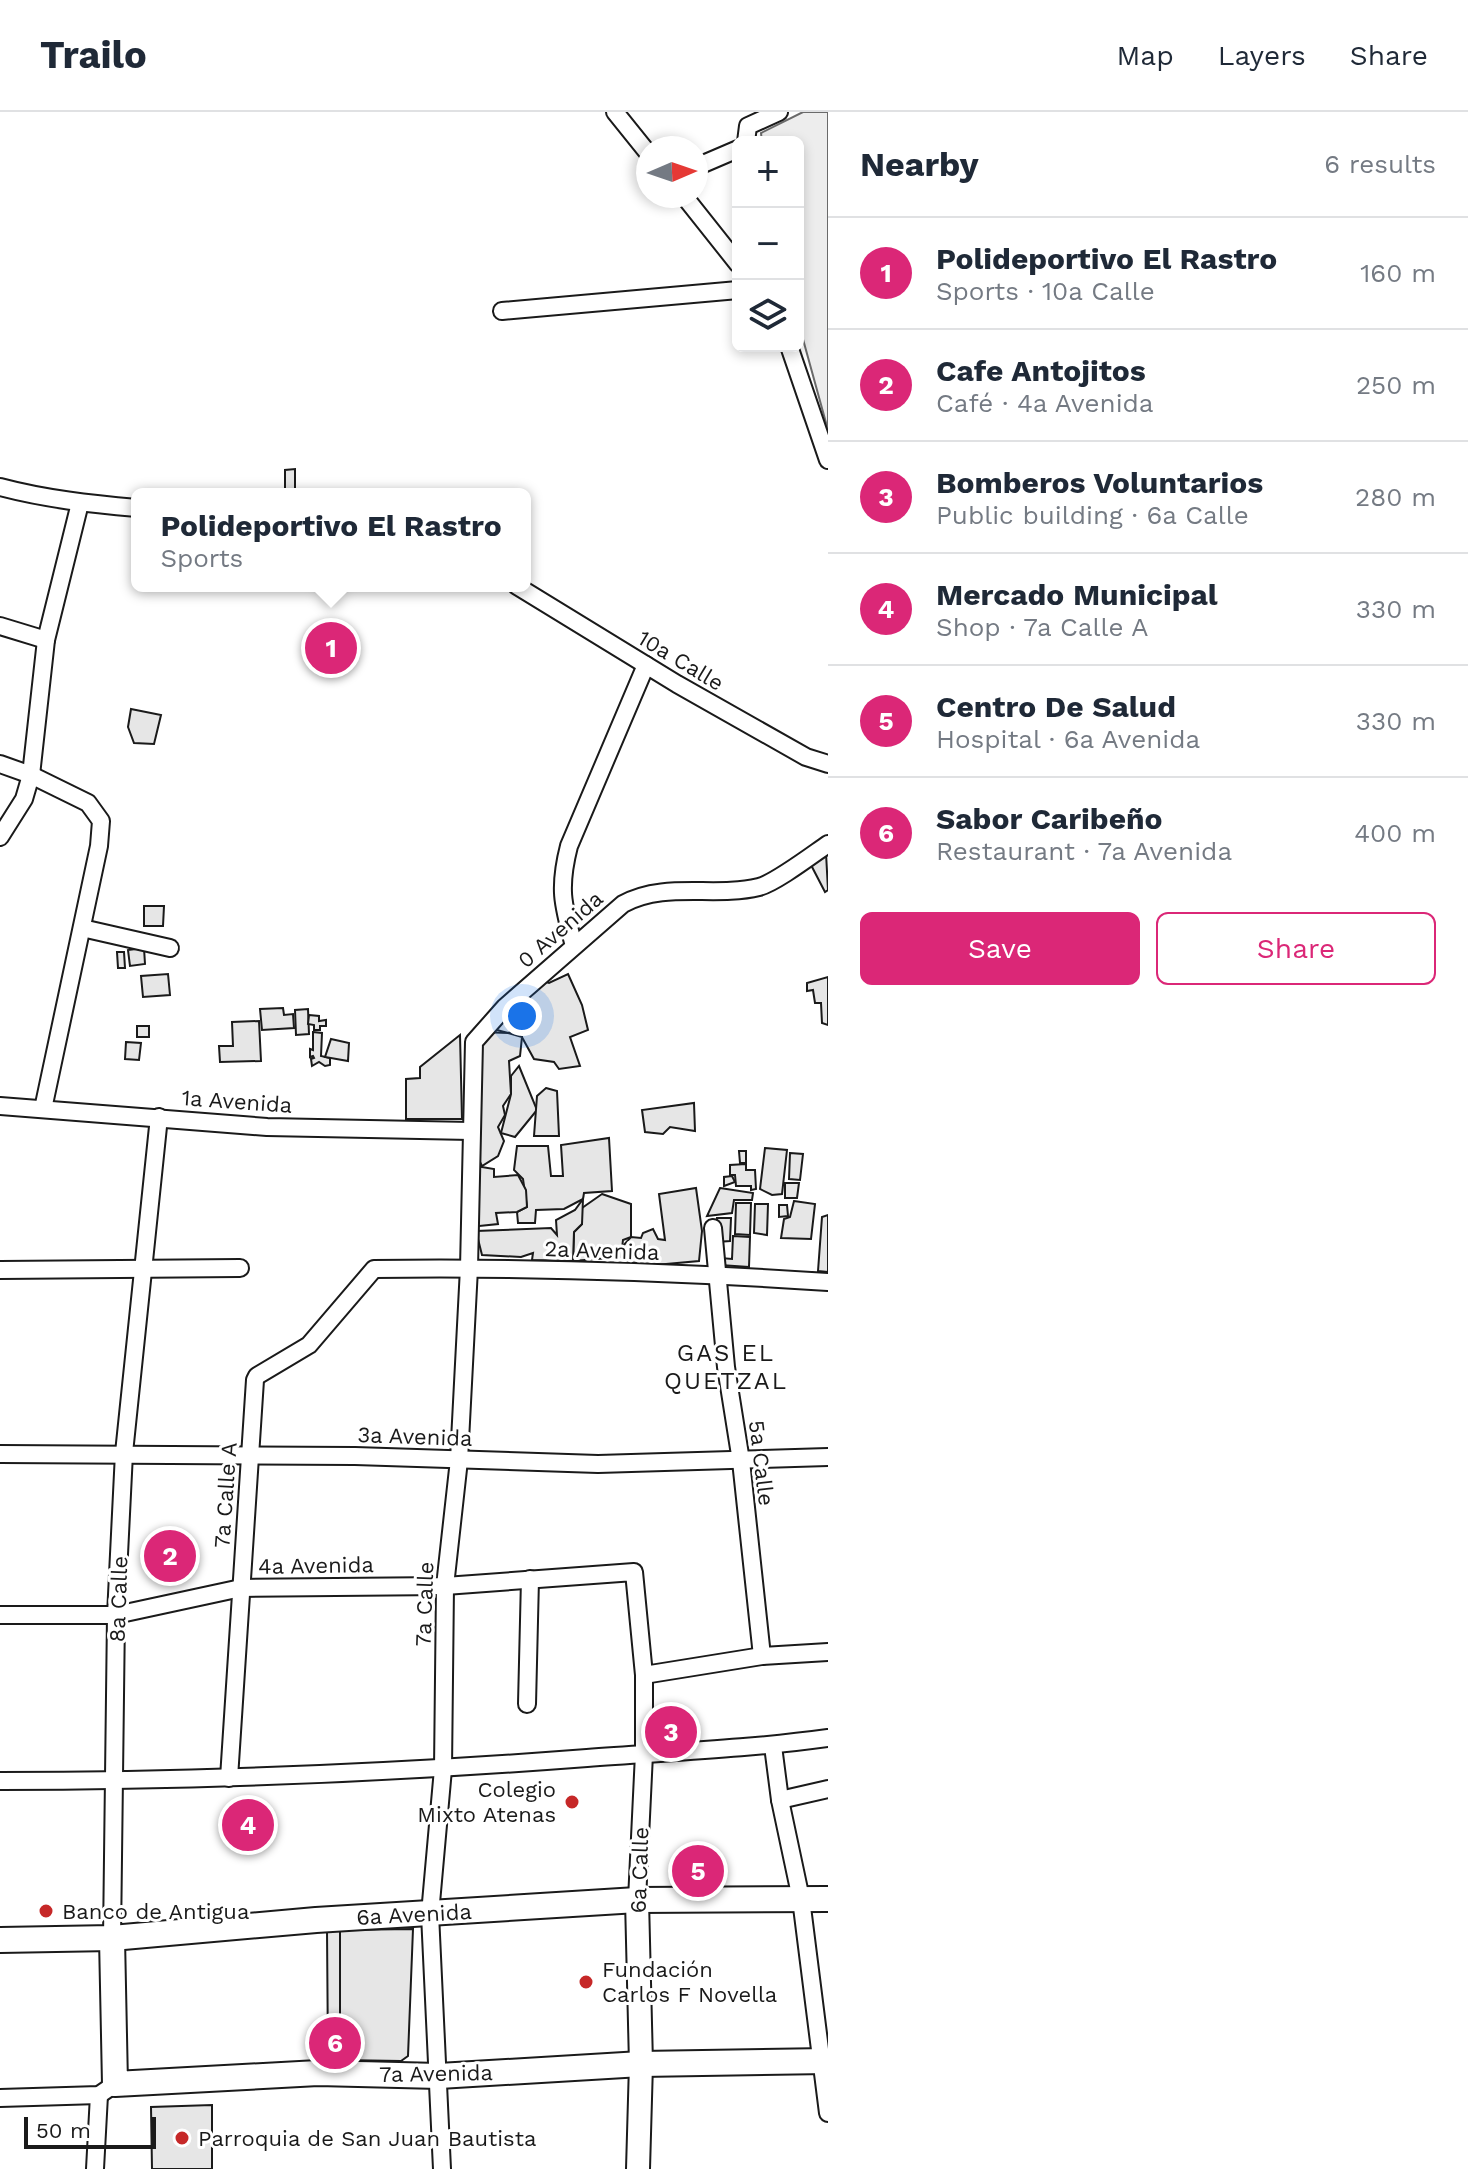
<!DOCTYPE html>
<html lang="en">
<head>
<meta charset="utf-8">
<style>
  :root { --surface:#fff; --page:#f6f6f7; --text:#1f2937; --muted:#747a83; --line:#e0e1e3; --accent:#db2777 }
  body { margin:0; font-family:"Work Sans",sans-serif; background:var(--page); color:var(--text) }
  .controls { position:absolute; right:24px; top:24px; display:grid; overflow:hidden; border-radius:12px; box-shadow:0 4px 12px #0003 }
  .controls button { width:72px; height:72px; display:grid; place-items:center; padding:0; border:0; border-bottom:2px solid var(--line); background:var(--surface); color:var(--text); font:40px sans-serif }
  .compass { position:absolute; left:636px; top:24px; width:72px; height:72px; border-radius:50%; background:var(--surface); box-shadow:0 4px 12px #0003; rotate:88deg }
  .scale { position:absolute; left:24px; bottom:20px; width:132px; box-sizing:border-box; padding-left:8px; border:4px solid #1a1a1a; border-top:0; font-size:22px; line-height:28px; white-space:nowrap; color:#1a1a1a; -webkit-text-stroke:6px #fff; paint-order:stroke }
  .you { position:absolute; left:522px; top:904px; width:28px; height:28px; margin:-20px; border:6px solid #fff; border-radius:50%; background:#1a73e8; box-shadow:0 0 0 12px #1a73e833 }
  .badge { display:grid; place-items:center; width:52px; height:52px; border-radius:50%; background:var(--accent); color:#fff; font-size:26px; font-weight:700 }
  .pin { position:absolute; translate:-50% -50%; border:4px solid #fff; box-shadow:0 2px 8px #0006 }
  .popup { position:absolute; left:131px; top:376px; width:400px; height:104px; box-sizing:border-box; display:grid; place-content:center; border-radius:12px; background:var(--surface); filter:drop-shadow(0 2px 6px #0005); font-size:26px; white-space:nowrap; color:var(--muted) }
  .popup b { font-size:30px; color:var(--text) }
  .popup::after { content:''; position:absolute; left:50%; top:100%; margin-left:-16px; border:16px solid transparent; border-top-color:var(--surface) }
  .list { margin:0; padding:0; list-style:none }
  h2 { display:flex; justify-content:space-between; align-items:center; height:104px; margin:0; padding:0 32px; font-size:34px }
  h2 small { font-size:26px; font-weight:400; color:var(--muted) }
  .list li { display:grid; grid-template-columns:52px 1fr auto; gap:24px; align-items:center; box-sizing:border-box; height:112px; padding:0 32px; border-top:2px solid var(--line) }
  .list b { display:block; font-size:30px; white-space:nowrap }
  .list p { margin:0; font-size:26px; white-space:nowrap; color:var(--muted) }
  .list em { font-size:26px; font-style:normal; color:var(--muted) }
  .actions { display:flex; gap:16px; padding:24px 32px }
  .actions a { flex:1; padding:18px 0; border:2px solid var(--accent); border-radius:12px; text-align:center; font-size:28px; color:var(--accent) }
  .actions .main { background:var(--accent); color:#fff }
  .icon { flex:none; width:44px; height:44px; fill:none; stroke:currentColor; stroke-width:2; stroke-linecap:round; stroke-linejoin:round }
  .map { position:relative; flex:none; width:828px; height:2057px; overflow:hidden }
  header { display:flex; align-items:center; gap:48px; box-sizing:border-box; height:112px; padding:0 40px; background:var(--surface); border-bottom:2px solid var(--line) }
  header strong { font-size:38px }
  nav { display:flex; gap:44px; margin-inline-start:auto; font-size:28px }
  main { display:flex }
  aside { flex:1; background:var(--surface) }
  .map>svg:first-child { display:block }
</style>
</head>
<body>
<header>
<strong>Trailo</strong>
<nav><a>Map</a><a>Layers</a><a>Share</a></nav>
</header>
<main>
<div class="map">
<svg width="828" height="2057" viewBox="0 0 828 2057">
  <rect width="100%" height="100%" fill="#fff"/>
  <path fill="#ededed" stroke="#6a6a6a" stroke-width="2" d="M803,0H828V318L798,209V30H762L761,21Z"/>
  <g fill="#e6e6e6" stroke="#1a1a1a" stroke-width="2">
    <path d="M295,357V380L305,379V382H285V358Z"/>
    <path d="M131,597L161,603L154,632L134,631L128,615Z"/>
    <path d="M826,741L828,778L825,780L810,751Z"/>
    <path d="M144,794H164L163,814H144Z"/>
    <path d="M144,836L145,852L130,854L128,838Z"/>
    <path d="M117,840H124L125,856H118Z"/>
    <path d="M168,862L170,883L143,885L141,864Z"/>
    <path d="M568,862L582,893L588,918L570,925L580,954L559,957L554,950L534,947L518,918L508,921L493,917L537,867L549,871Z"/>
    <path d="M828,865V913L822,911L821,891H815L813,878L807,879V871Z"/>
    <path d="M283,896L284,903L293,902L294,916L262,918L260,897Z"/>
    <path d="M308,897L309,922L296,923L295,898Z"/>
    <path d="M309,903L319,904V909L326,908V914H320V918H314V913L308,912Z"/>
    <path d="M259,909L261,949L220,950L219,934H233L232,910Z"/>
    <rect x="137" y="914" width="12" height="11"/>
    <path d="M313,920L322,921L321,944L330,946V953L325,954L319,950L312,954L311,947L314,946L313,944L310,945V937L313,938Z"/>
    <path d="M482,920L508,921L522,925L520,944L509,949L511,982L503,994L505,1003L498,1015L504,1029L498,1044L482,1054L476,1042Z"/>
    <path d="M460,923L462,1007H406V967L420,966V955Z"/>
    <path d="M331,927L349,931L348,949L325,945Z"/>
    <path d="M126,930L141,931L139,948L125,947Z"/>
    <path d="M519,954L537,998L515,1025L501,1021L511,982V964Z"/>
    <path d="M546,976L557,979L559,1024H534L537,984Z"/>
    <path d="M694,991L695,1019L670,1015L663,1022L645,1020L642,998Z"/>
    <path d="M609,1026L612,1079L584,1081L583,1087L564,1097L536,1098L535,1111H518L517,1100L527,1095L523,1067L514,1058L517,1034H548L551,1064H563L561,1033Z"/>
    <path d="M765,1036L787,1038L782,1082L772,1083L760,1077Z"/>
    <path d="M739,1039H746V1051H740Z"/>
    <path d="M790,1041L803,1042L800,1068L789,1067Z"/>
    <path d="M746,1052V1058H755L756,1077L751,1078V1074H736L735,1063H730V1053Z"/>
    <path d="M470,1053L494,1057V1065L518,1063L526,1078L527,1095L517,1100L496,1101L498,1112L470,1115Z"/>
    <path d="M732,1064L735,1070L724,1074V1065Z"/>
    <path d="M785,1071H799L797,1086H785Z"/>
    <path d="M696,1076L702,1119L699,1149L655,1153L628,1150L622,1135L631,1125L641,1126L643,1121L653,1117L658,1127L665,1128L659,1082Z"/>
    <path d="M720,1076L753,1081L752,1088H734L732,1101L707,1104Z"/>
    <path d="M602,1082L631,1092V1125L623,1128L621,1145L573,1149L574,1120L582,1112V1096Z"/>
    <path d="M583,1087L582,1112L574,1120L573,1149L532,1148L533,1141L521,1145L482,1143L476,1119L551,1116L557,1123L556,1108L575,1098Z"/>
    <path d="M794,1089L815,1092L811,1127L781,1126L784,1107L790,1105Z"/>
    <path d="M736,1091H751L750,1123L735,1122Z"/>
    <path d="M755,1092H768L767,1123L754,1121Z"/>
    <path d="M779,1093H787L788,1104L779,1105Z"/>
    <path d="M828,1103V1160L818,1159L822,1105Z"/>
    <path d="M717,1106H731L730,1129L717,1130Z"/>
    <path d="M733,1124L750,1125L749,1155L720,1153L721,1146L732,1147Z"/>
    <path d="M413,1817L408,1944L401,1949L340,1948V1818Z"/>
    <path d="M327,1818H340V1948L328,1947Z"/>
    <path d="M212,1993V2057H152L151,1995Z"/>
  </g>
  <g fill="none" stroke-linecap="round" stroke-linejoin="round">
    <defs>
      <g id="street">
        <path d="M615,0L648,41"/>
        <path d="M746,30L748,14L779,0"/>
        <path d="M696,55L738,37"/>
        <path d="M684,84L738,152"/>
        <path d="M502,199L738,178"/>
        <path d="M789,234L828,348"/>
        <path d="M0,375C45,387 91,392 137,396"/>
        <path d="M517,474L677,572L806,645L828,652"/>
        <path d="M0,514L46,528"/>
        <path d="M0,652L31,663L88,691L101,709L99,734L43,997"/>
        <path d="M0,725L24,687L31,663L46,528L80,391"/>
        <path d="M82,816L170,836"/>
        <path d="M574,834C563,793 558,777 569,734L646,553"/>
        <path d="M0,994L267,1015L471,1019"/>
        <path d="M713,1116L726,1255L741,1349L762,1544"/>
        <path d="M0,1158L240,1156"/>
        <path d="M0,1342L355,1344L598,1352L828,1345"/>
        <path d="M0,1503H116L241,1476L445,1474L634,1460L644,1563V1642L637,1788"/>
        <path d="M644,1563L762,1544L828,1540"/>
        <path d="M527,1592L530,1467"/>
        <path d="M773,1634L780,1688L801,1787L828,2001"/>
        <path d="M229,1666L255,1268L257,1264L309,1233L374,1157C525,1155 677,1160 828,1170"/>
        <path d="M0,1669C196,1669 391,1661 587,1646C667,1640 748,1637 828,1626"/>
        <path d="M780,1688L828,1677"/>
        <path d="M112,1826L116,1503L124,1341L159,1005"/>
        <path d="M0,1986L99,1983L115,1972"/>
        <path d="M95,2057L99,1983"/>
        <path d="M442,2057L430,1802L443,1657L445,1474L459,1348L469,1156L474,930L505,895L623,792C665,769 714,786 759,775C775,771 812,743 828,732"/>
      </g>
      <path id="secondary" d="M637,1788L641,1952L638,2057"/>
      <g id="primary">
        <path d="M112,1826L115,1972L318,1961L439,1964L641,1952L828,1949"/>
        <path d="M0,1828L112,1826L316,1808L637,1788L828,1787"/>
      </g>
    </defs>
    <use href="#street" stroke="#1a1a1a" stroke-width="20"/>
    <use href="#secondary" stroke="#1a1a1a" stroke-width="26"/>
    <use href="#primary" stroke="#1a1a1a" stroke-width="28"/>
    <use href="#street" stroke="#fff" stroke-width="16"/>
    <use href="#secondary" stroke="#fff" stroke-width="22"/>
    <use href="#primary" stroke="#fff" stroke-width="24"/>
  </g>
  <g fill="#c62828" stroke="#fff" stroke-width="3">
    <circle cx="572" cy="1690" r="8"/>
    <circle cx="46" cy="1799" r="8"/>
    <circle cx="586" cy="1870" r="8"/>
    <circle cx="182" cy="2026" r="8"/>
  </g>
  <g text-anchor="middle" stroke-width="6" stroke-linejoin="round" paint-order="stroke">
    <g font-size="22" fill="#1a1a1a" stroke="#fff">
      <text transform="translate(681 548) rotate(31)" y="8">10a Calle</text>
      <text transform="translate(560 817) rotate(-41)" y="8">0 Avenida</text>
      <text transform="translate(237 989) rotate(4)" y="8">1a Avenida</text>
      <text transform="translate(602 1138) rotate(2)" y="8">2a Avenida</text>
      <text transform="translate(415 1324) rotate(2)" y="8">3a Avenida</text>
      <text transform="translate(762 1351) rotate(83)" y="8">5a Calle</text>
      <text transform="translate(225 1383) rotate(-86)" y="8">7a Calle A</text>
      <text transform="translate(316 1453) rotate(-1)" y="8">4a Avenida</text>
      <text transform="translate(118 1487) rotate(-88)" y="8">8a Calle</text>
      <text transform="translate(424 1492) rotate(-88)" y="8">7a Calle</text>
      <text transform="translate(639 1758) rotate(-88)" y="8">6a Calle</text>
      <text transform="translate(414 1802) rotate(-3)" y="8">6a Avenida</text>
      <text transform="translate(436 1961) rotate(-1)" y="8">7a Avenida</text>
    </g>
    <g font-size="22" fill="#1a1a1a" stroke="#fff" text-anchor="start">
      <text x="556" y="1685" text-anchor="end">Colegio<tspan x="556" dy="25">Mixto Atenas</tspan></text>
      <text x="62" y="1807">Banco de Antigua</text>
      <text x="602" y="1865">Fundación<tspan x="602" dy="25">Carlos F Novella</tspan></text>
      <text x="198" y="2034">Parroquia de San Juan Bautista</text>
    </g>
    <g font-size="24" letter-spacing="2" fill="#1a1a1a" stroke="#fff">
      <text x="726" y="1249">GAS EL<tspan x="726" dy="28">QUETZAL</tspan></text>
    </g>
  </g>
</svg>
<div class="controls">
<button>+</button>
<button>−</button>
<button><svg class="icon" aria-label="layers" viewBox="0 0 24 24"><path d="M12 4l9 5-9 5-9-5zM3 14l9 5 9-5"/></svg></button>
</div>
<svg class="compass" viewBox="-18 -18 36 36"><path d="M0-13l5 13h-10z" fill="#e53935"/><path d="M0 13l5-13h-10z" fill="#747a83"/></svg>
<div class="scale">50 m</div>
<div class="you"></div>
<div class="pin badge" style="left:331px;top:536px">1</div>
<div class="popup"><b>Polideportivo El Rastro</b>Sports</div>
<div class="pin badge" style="left:170px;top:1444px">2</div>
<div class="pin badge" style="left:671px;top:1620px">3</div>
<div class="pin badge" style="left:248px;top:1713px">4</div>
<div class="pin badge" style="left:698px;top:1759px">5</div>
<div class="pin badge" style="left:335px;top:1931px">6</div>
</div>
<aside>
<h2>Nearby<small>6 results</small></h2>
<ul class="list">
<li><span class="badge">1</span><div><b>Polideportivo El Rastro</b><p>Sports · 10a Calle</p></div><em>160 m</em></li>
<li><span class="badge">2</span><div><b>Cafe Antojitos</b><p>Café · 4a Avenida</p></div><em>250 m</em></li>
<li><span class="badge">3</span><div><b>Bomberos Voluntarios</b><p>Public building · 6a Calle</p></div><em>280 m</em></li>
<li><span class="badge">4</span><div><b>Mercado Municipal</b><p>Shop · 7a Calle A</p></div><em>330 m</em></li>
<li><span class="badge">5</span><div><b>Centro De Salud</b><p>Hospital · 6a Avenida</p></div><em>330 m</em></li>
<li><span class="badge">6</span><div><b>Sabor Caribeño</b><p>Restaurant · 7a Avenida</p></div><em>400 m</em></li>
</ul>
<div class="actions"><a class="main">Save</a><a>Share</a></div>
</aside>
</main>
</body>
</html>
